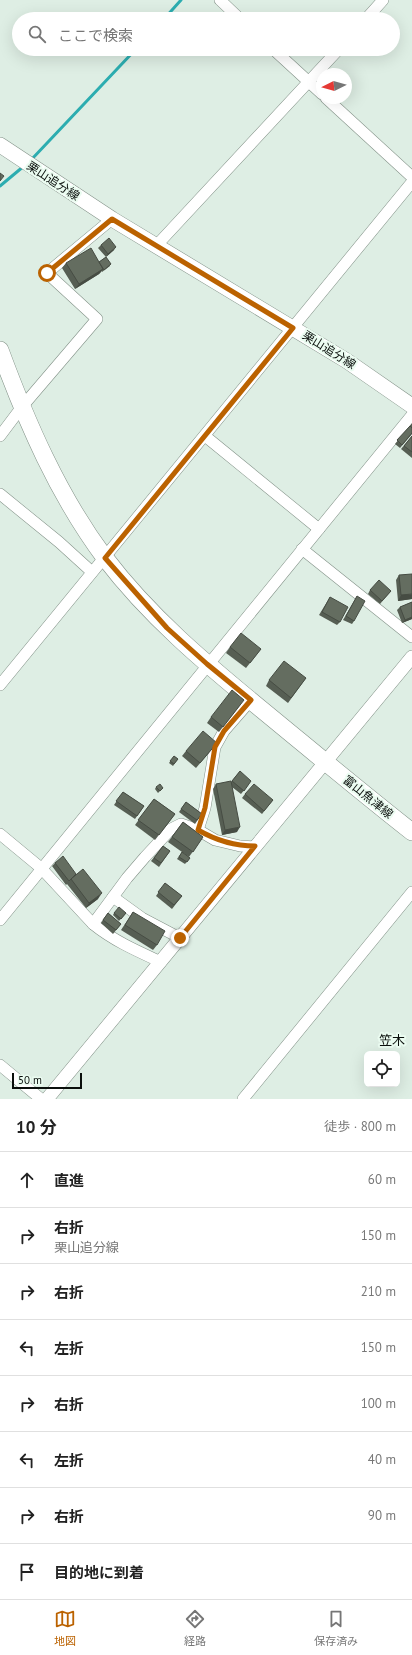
<!DOCTYPE html>
<html lang="ja">
<head>
<meta charset="utf-8">
<style>
  :root { --surface:#fff; --page:#f2f2f2; --text:#222; --muted:#767676; --line:#e0e0e0; --accent:#bb6200 }
  body { margin:0; font-family:"PT Sans","Noto Sans JP",sans-serif; background:var(--page); color:var(--text) }
  .controls { position:absolute; right:12px; bottom:12px; display:grid; overflow:hidden; border-radius:6px; box-shadow:0 4px 16px #0002 }
  .controls button { width:36px; height:36px; display:grid; place-items:center; padding:0; border:0; border-bottom:1px solid var(--line); background:var(--surface); color:var(--text); font:20px sans-serif }
  .compass { position:absolute; left:316px; top:68px; width:36px; height:36px; border-radius:50%; background:var(--surface); box-shadow:0 4px 16px #0002; rotate:265deg }
  .scale { position:absolute; left:12px; bottom:10px; width:70px; box-sizing:border-box; padding-left:4px; border:2px solid #0a0f0c; border-top:0; font-size:11px; line-height:14px; white-space:nowrap; color:#0a0f0c; -webkit-text-stroke:3px #ebfcf1; paint-order:stroke }
  .stop { position:absolute; width:12px; height:12px; margin:-9px; border:3px solid #bb6200; border-radius:50%; background:#fff }
  .stop.end { background:#bb6200; border-color:#fff; box-shadow:0 1px 4px #0008 }
  .list { margin:0; padding:0; list-style:none }
  h2 { display:flex; justify-content:space-between; align-items:center; height:52px; margin:0; padding:0 16px; font-size:17px }
  h2 small { font-size:13px; font-weight:400; color:var(--muted) }
  .list li { display:grid; grid-template-columns:26px 1fr auto; gap:12px; align-items:center; box-sizing:border-box; height:56px; padding:0 16px; border-top:1px solid var(--line) }
  .list b { display:block; font-size:15px; white-space:nowrap }
  .list p { margin:0; font-size:13px; white-space:nowrap; color:var(--muted) }
  .list em { font-size:13px; font-style:normal; color:var(--muted) }
  .icon { flex:none; width:22px; height:22px; fill:none; stroke:currentColor; stroke-width:2; stroke-linecap:round; stroke-linejoin:round }
  .map { position:relative; flex:none; width:412px; height:1099px; overflow:hidden }
  .search { position:absolute; background:var(--surface); box-shadow:0 4px 16px #0002; left:12px; right:12px; top:12px; height:44px; display:flex; align-items:center; gap:10px; box-sizing:border-box; padding:0 14px; border-radius:22px; color:var(--muted); font-size:15px }
  .sheet { height:500px; background:var(--surface) }
  nav { display:flex; justify-content:space-around; align-items:center; box-sizing:border-box; height:56px; border-top:1px solid var(--line); background:var(--surface); font-size:11px; color:var(--muted) }
  nav a { display:grid; justify-items:center; gap:2px }
  nav .on { color:var(--accent) }
  .map>svg:first-child { display:block }
</style>
</head>
<body>
<div class="map">
<svg width="412" height="1099" viewBox="0 0 412 1099">
  <rect width="100%" height="100%" fill="#deeee4"/>
  <g fill="none" stroke-linecap="round" stroke-linejoin="round">
    <g stroke="#2cadb0" stroke-width="3">
      <path d="M164,19L181,0"/>
      <path d="M31,160L136,49"/>
      <path d="M0,186L24,166"/>
    </g>
    <defs>
      <g id="minor">
        <path d="M220,0L240,19"/>
        <path d="M366,19L383,0"/>
        <path d="M273,49L322,94"/>
        <path d="M326,98L412,177"/>
        <path d="M156,246L339,49"/>
        <path d="M0,436L21,408L97,319L47,273L112,219"/>
        <path d="M205,436L319,529"/>
        <path d="M0,494L59,542L92,572"/>
        <path d="M302,549L412,637"/>
        <path d="M0,685L412,182"/>
        <path d="M198,830L205,808L215,747L224,731L251,700"/>
        <path d="M0,834L41,868L93,924"/>
        <path d="M113,897L142,918L180,938"/>
        <path d="M0,920L412,415"/>
        <path d="M161,962C137,951 114,941 93,924L127,878L145,857L171,829L181,824L198,830L215,840L240,846L255,847"/>
        <path d="M0,1065L41,1099"/>
        <path d="M243,1099L412,892"/>
      </g>
      <path id="tertiary" d="M47,1099L412,657"/>
      <path id="secondary" d="M0,145L112,219L347,361L412,406"/>
      <path id="primary" d="M0,350C27,423 58,495 105,558C149,616 205,663 261,709C311,750 361,792 412,832"/>
    </defs>
    <use href="#minor" stroke="#829187" stroke-width="12"/>
    <use href="#tertiary" stroke="#829187" stroke-width="14"/>
    <use href="#secondary" stroke="#829187" stroke-width="16"/>
    <use href="#primary" stroke="#829187" stroke-width="18"/>
    <use href="#minor" stroke="#fff" stroke-width="11"/>
    <use href="#tertiary" stroke="#fff" stroke-width="13"/>
    <use href="#secondary" stroke="#fff" stroke-width="15"/>
    <use href="#primary" stroke="#fff" stroke-width="17"/>
  </g>
  <g fill="#565e53">
    <path d="M101,245L114,250L106,257L110,266L102,272V271L99,274L75,289L62,268L66,263L99,262L106,257L98,248Z"/>
    <path d="M412,423V434L400,448L395,444Z"/>
    <path d="M412,436V458L401,449Z"/>
    <path d="M399,575L412,599L398,601L396,580Z"/>
    <path d="M370,590L391,591L380,604L368,594Z"/>
    <path d="M357,596L354,621L352,624L343,620Z"/>
    <path d="M330,597L340,622L337,625L319,615Z"/>
    <path d="M412,602V619L402,623L397,610L400,607Z"/>
    <path d="M230,647L261,649L246,668L226,653Z"/>
    <path d="M306,678L288,703L266,686L269,680Z"/>
    <path d="M240,705L219,732L207,723L211,717Z"/>
    <path d="M217,743L196,768L182,756L186,751Z"/>
    <path d="M174,756L178,759L173,766L169,763Z"/>
    <path d="M240,771L249,784L241,794L232,787L237,832L222,835L213,789L216,784L231,782Z"/>
    <path d="M156,787L163,788L158,793L155,789Z"/>
    <path d="M123,792L144,806L135,819L114,805Z"/>
    <path d="M245,794L273,800L262,814L242,798Z"/>
    <path d="M154,799L175,814L155,840L135,825Z"/>
    <path d="M186,802L202,814L195,824L179,812Z"/>
    <path d="M183,822L203,837L189,857L168,842Z"/>
    <path d="M163,846L170,851L159,867L151,861Z"/>
    <path d="M182,852L190,858L185,864L177,859Z"/>
    <path d="M55,863L76,874L98,899L86,908L67,884L66,885L52,866Z"/>
    <path d="M165,883L182,896L172,909L156,896Z"/>
    <path d="M133,912L157,945L153,950L121,930Z"/>
    <path d="M108,913L121,924L113,934L101,923Z"/>
    <path d="M114,913H126L119,921L113,915Z"/>
  </g>
  <g fill="#464c43">
    <path d="M116,247L114,250L106,257L108,254Z"/>
    <path d="M103,269L99,274L75,289L79,284Z"/>
    <path d="M412,594V599L398,601L401,595Z"/>
    <path d="M412,617V619L402,623L405,620Z"/>
    <path d="M240,827L237,832L222,835L225,830Z"/>
    <path d="M102,893L98,899L86,908L89,903Z"/>
  </g>
  <g fill="#646d60" stroke="#464c43">
    <path d="M0,173L4,176L0,181Z"/>
    <path d="M109,238L116,247L108,254L101,245Z"/>
    <path d="M91,248L103,269L79,284L66,263Z"/>
    <path d="M106,257L111,264L104,270L99,262Z"/>
    <path d="M410,426L412,428V433L402,445L397,440Z"/>
    <path d="M412,436V452L404,446Z"/>
    <path d="M412,574V594L401,595L399,575Z"/>
    <path d="M379,580L391,591L382,601L370,590Z"/>
    <path d="M357,596L365,601L354,621L346,616Z"/>
    <path d="M330,597L348,607L340,622L322,612Z"/>
    <path d="M412,602V617L405,620L400,607Z"/>
    <path d="M241,633L261,649L250,663L230,647Z"/>
    <path d="M284,661L306,678L291,698L269,680Z"/>
    <path d="M232,690L244,700L223,727L211,717Z"/>
    <path d="M203,731L217,743L200,763L186,751Z"/>
    <path d="M174,756L178,759L174,764L170,761Z"/>
    <path d="M240,771L251,781L244,791L232,781Z"/>
    <path d="M231,781L240,827L225,830L216,784Z"/>
    <path d="M160,784L163,788L160,791L156,787Z"/>
    <path d="M254,784L273,800L264,811L245,794Z"/>
    <path d="M123,792L144,806L137,816L116,801Z"/>
    <path d="M154,799L175,814L159,835L138,820Z"/>
    <path d="M186,802L202,814L197,820L181,809Z"/>
    <path d="M183,822L203,837L193,852L172,837Z"/>
    <path d="M163,846L170,851L161,863L154,858Z"/>
    <path d="M182,852L190,858L187,862L179,857Z"/>
    <path d="M63,856L76,874L69,881L55,863Z"/>
    <path d="M83,869L102,893L89,903L71,879Z"/>
    <path d="M165,883L182,896L174,905L158,892Z"/>
    <path d="M119,907L126,913L121,919L114,913Z"/>
    <path d="M133,912L165,931L157,945L125,925Z"/>
    <path d="M108,913L121,924L116,930L103,920Z"/>
  </g>
  <g fill="none" stroke-linecap="round" stroke-linejoin="round">
    <path stroke="#bb6200" stroke-width="5" d="M47,273L112,219L293,328L105,558L167,628L207,664L251,700L224,731L215,747L205,808L198,830C217,841 234,846 255,846L180,938"/>
  </g>
  <g text-anchor="middle" stroke-width="4" stroke-linejoin="round" paint-order="stroke">
    <g font-size="12" fill="#0a0f0c" stroke="#ebfcf1">
      <text transform="translate(53 181) rotate(33)" y="4">栗山追分線</text>
      <text transform="translate(329 350) rotate(32)" y="4">栗山追分線</text>
      <text transform="translate(368 797) rotate(39)" y="4">富山魚津線</text>
    </g>
    <g font-size="13" fill="#0a0f0c" stroke="#ebfcf1">
      <text x="392" y="1045">笠木</text>
    </g>
  </g>
</svg>
<div class="controls">
<button><svg class="icon" aria-label="locate" viewBox="0 0 24 24"><circle cx="12" cy="12" r="6"/><path d="M12 2v4M12 18v4M2 12h4M18 12h4"/></svg></button>
</div>
<svg class="compass" viewBox="-18 -18 36 36"><path d="M0-13l5 13h-10z" fill="#e53935"/><path d="M0 13l5-13h-10z" fill="#767676"/></svg>
<div class="scale">50 m</div>
<div class="stop" style="left:47px;top:273px"></div>
<div class="stop end" style="left:180px;top:938px"></div>
<div class="search"><svg class="icon" aria-label="search" viewBox="0 0 24 24"><circle cx="10" cy="10" r="6"/><path d="M15 15l6 6"/></svg>ここで検索</div>
</div>
<section class="sheet">
<h2>10 分<small>徒歩 · 800 m</small></h2>
<ul class="list">
<li><svg class="icon" aria-label="ahead" viewBox="0 0 24 24"><path d="M12 20V5M6 11l6-6 6 6"/></svg><div><b>直進</b></div><em>60 m</em></li>
<li><svg class="icon" aria-label="right" viewBox="0 0 24 24"><path d="M7 20v-9h11M14 6l5 5-5 5"/></svg><div><b>右折</b><p>栗山追分線</p></div><em>150 m</em></li>
<li><svg class="icon" aria-label="right" viewBox="0 0 24 24"><path d="M7 20v-9h11M14 6l5 5-5 5"/></svg><div><b>右折</b></div><em>210 m</em></li>
<li><svg class="icon" aria-label="left" viewBox="0 0 24 24"><path d="M17 20v-9H6M10 6l-5 5 5 5"/></svg><div><b>左折</b></div><em>150 m</em></li>
<li><svg class="icon" aria-label="right" viewBox="0 0 24 24"><path d="M7 20v-9h11M14 6l5 5-5 5"/></svg><div><b>右折</b></div><em>100 m</em></li>
<li><svg class="icon" aria-label="left" viewBox="0 0 24 24"><path d="M17 20v-9H6M10 6l-5 5 5 5"/></svg><div><b>左折</b></div><em>40 m</em></li>
<li><svg class="icon" aria-label="right" viewBox="0 0 24 24"><path d="M7 20v-9h11M14 6l5 5-5 5"/></svg><div><b>右折</b></div><em>90 m</em></li>
<li><svg class="icon" aria-label="arrive" viewBox="0 0 24 24"><path d="M6 21V4h12l-3 4 3 4H6"/></svg><div><b>目的地に到着</b></div></li>
</ul>
</section>
<nav>
<a class="on"><svg class="icon" aria-label="map" viewBox="0 0 24 24"><path d="M3 6l6-2 6 2 6-2v14l-6 2-6-2-6 2zM9 4v14M15 6v14"/></svg>地図</a>
<a><svg class="icon" aria-label="directions" viewBox="0 0 24 24"><path d="M12 3l9 9-9 9-9-9zM9 14v-3h6M13 9l2 2-2 2"/></svg>経路</a>
<a><svg class="icon" aria-label="saved" viewBox="0 0 24 24"><path d="M7 4h10v16l-5-4-5 4z"/></svg>保存済み</a>
</nav>
</body>
</html>
